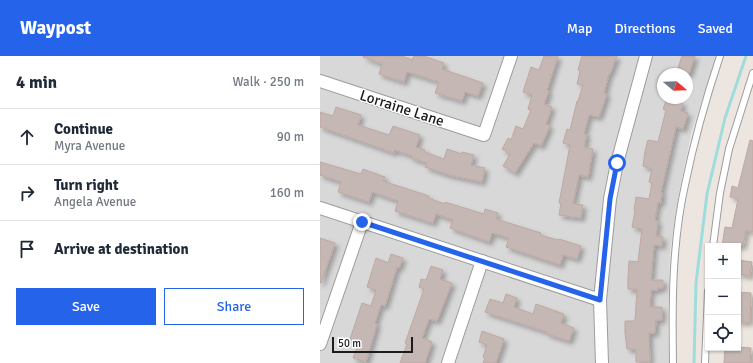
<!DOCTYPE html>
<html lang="en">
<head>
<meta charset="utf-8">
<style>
  :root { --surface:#fff; --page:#f6f6f7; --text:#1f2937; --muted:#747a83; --line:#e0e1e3; --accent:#2563eb }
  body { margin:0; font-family:Signika,sans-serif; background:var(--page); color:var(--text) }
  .controls { position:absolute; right:12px; bottom:12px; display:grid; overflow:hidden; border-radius:0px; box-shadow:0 1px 3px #0004 }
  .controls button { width:36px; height:36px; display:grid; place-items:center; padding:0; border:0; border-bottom:1px solid var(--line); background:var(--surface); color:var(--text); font:20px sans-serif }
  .compass { position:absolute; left:337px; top:12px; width:36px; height:36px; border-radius:50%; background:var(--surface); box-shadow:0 1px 3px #0004; rotate:109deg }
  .scale { position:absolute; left:12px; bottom:10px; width:81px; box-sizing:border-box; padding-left:4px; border:2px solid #1b1b1b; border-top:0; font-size:11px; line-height:14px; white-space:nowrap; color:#1b1b1b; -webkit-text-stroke:3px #fff; paint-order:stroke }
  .stop { position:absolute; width:12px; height:12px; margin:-9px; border:3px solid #2563eb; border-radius:50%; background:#fff }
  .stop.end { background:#2563eb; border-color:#fff; box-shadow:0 1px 4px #0008 }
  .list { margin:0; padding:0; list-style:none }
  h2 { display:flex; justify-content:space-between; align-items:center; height:52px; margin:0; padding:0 16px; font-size:17px }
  h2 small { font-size:13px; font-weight:400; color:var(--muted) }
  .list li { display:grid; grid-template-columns:26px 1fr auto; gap:12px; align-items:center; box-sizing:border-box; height:56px; padding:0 16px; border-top:1px solid var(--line) }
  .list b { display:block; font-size:15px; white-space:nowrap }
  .list p { margin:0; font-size:13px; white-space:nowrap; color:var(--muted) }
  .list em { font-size:13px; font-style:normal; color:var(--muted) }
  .actions { display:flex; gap:8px; padding:12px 16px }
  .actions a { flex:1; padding:9px 0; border:1px solid var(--accent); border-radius:0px; text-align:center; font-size:14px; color:var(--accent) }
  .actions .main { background:var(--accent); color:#fff }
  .icon { flex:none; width:22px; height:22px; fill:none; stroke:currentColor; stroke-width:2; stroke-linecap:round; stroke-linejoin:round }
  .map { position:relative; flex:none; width:433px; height:307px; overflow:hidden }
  header { display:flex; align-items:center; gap:24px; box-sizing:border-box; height:56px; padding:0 20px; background:var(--accent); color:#fff }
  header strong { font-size:19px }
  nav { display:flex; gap:22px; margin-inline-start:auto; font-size:14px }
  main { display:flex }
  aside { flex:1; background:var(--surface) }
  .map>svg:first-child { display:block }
</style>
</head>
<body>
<header>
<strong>Waypost</strong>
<nav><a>Map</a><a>Directions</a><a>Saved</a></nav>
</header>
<main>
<aside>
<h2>4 min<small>Walk · 250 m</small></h2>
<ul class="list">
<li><svg class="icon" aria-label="ahead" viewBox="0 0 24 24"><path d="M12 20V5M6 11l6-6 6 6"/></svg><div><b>Continue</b><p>Myra Avenue</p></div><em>90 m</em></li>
<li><svg class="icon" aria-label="right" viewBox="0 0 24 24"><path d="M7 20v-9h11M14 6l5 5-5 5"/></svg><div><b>Turn right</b><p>Angela Avenue</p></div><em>160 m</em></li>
<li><svg class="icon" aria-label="arrive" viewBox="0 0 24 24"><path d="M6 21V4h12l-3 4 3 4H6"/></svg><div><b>Arrive at destination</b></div></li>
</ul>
<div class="actions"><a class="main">Save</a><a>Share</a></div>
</aside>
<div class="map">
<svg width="433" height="307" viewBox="0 0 433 307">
  <defs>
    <filter id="shadow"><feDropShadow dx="3.5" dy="3.5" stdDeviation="2" flood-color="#0004"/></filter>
  </defs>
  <rect width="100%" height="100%" fill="#ede6e0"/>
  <path fill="#d9d8d8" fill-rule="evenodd" d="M0,0H396L371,78L359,137L350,195L348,269L349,307H0ZM343,18H367V42H343Z"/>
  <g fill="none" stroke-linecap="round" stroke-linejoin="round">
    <path stroke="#9fdcdc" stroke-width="3" d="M374,307L376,227L387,138L405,62L426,0"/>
  </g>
  <g fill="#c4b7b4" stroke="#bfa8a3" filter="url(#shadow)">
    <path d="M43,0H82L92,4L94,0H104L124,7L122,13L163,27L158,40L145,36L142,45L115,37L119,26L87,16L84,26L59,18L62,8L43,1Z"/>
    <path d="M224,0H238L227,34L229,35L224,48L232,51L226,68L230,70L221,90L214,87L195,117L183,110L190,98L182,93L188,82L191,84L196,70L203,73L211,54L208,53L212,39L203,36L211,11L219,14Z"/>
    <path d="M262,0H297L290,18H289L284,37L287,38L279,61L269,59L264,78H267L264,91L273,93L268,121L259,119L253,148L263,149L261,162L239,159L241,147H239L250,89L243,87L247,73L250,74L257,45H258L263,29L257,28L260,15L258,14Z"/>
    <path d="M362,0H375L369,18H356Z"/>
    <path d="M347,42L361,46L363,48L361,55L368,57L363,73L356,71L341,136H342L341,147L338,146L335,164L338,165L336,180L343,181L342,190L334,189L331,224H343V232H338V234H331L330,251H342V264H336L335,277H329L330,306H316V293H307L305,277V265H315L317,233H308V222L309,205L318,206L322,173L312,171L315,155L314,154L316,141L329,143L332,127L329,126L332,113L323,110L325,95L328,84L338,86L346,54L343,53Z"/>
    <path d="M16,51L41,59L38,69L69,79L73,70L100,79L96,91L105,94V96L124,103L127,93L142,98V96L154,99L151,109L165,112L162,126L129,119L105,111L107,107L91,102L92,100L75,94L74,97L0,71V56L13,60Z"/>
    <path d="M430,84L433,85V176L426,174L423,190H402L405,171L412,172L418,143L410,141L412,130L418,132Z"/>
    <path d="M0,106L41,118L43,113L65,121L63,125L109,140L108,142L125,148V146L164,158L165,153L178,157L176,163L221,177L220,179L238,184L239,183L261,190L257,203L243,199L240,209L186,191L189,182L172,177L169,186L130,172L133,164L116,158L113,167L75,155L78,145L52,136L49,146L18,136L21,126L0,119Z"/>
    <path d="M0,182L15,187L1,227H0Z"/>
    <path d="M71,198L83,202L79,212L77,211L65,250L61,249L55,267L57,268L46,306L33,302L38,289L29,286L42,247L51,250L56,234L47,231L56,202L68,207Z"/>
    <path d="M418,204L432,206L430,220L418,218Z"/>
    <path d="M111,210L123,214L120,223L132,227L117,265L109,263L102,282L112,286L105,307H80L87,288L85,287L104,233L99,231L101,223L106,224Z"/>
    <path d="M418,236L431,237L430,266H418Z"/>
    <path d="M186,238L197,242L194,251L213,258L216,248L244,258L241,267L254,272L249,285L227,278V276L165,256L170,243L183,247Z"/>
    <path d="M162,275L184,283L176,307H163L165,302L163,301L167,289L159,286Z"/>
    <path d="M418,291L431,292L430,307H404L405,292Z"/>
  </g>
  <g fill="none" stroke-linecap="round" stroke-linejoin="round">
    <defs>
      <g id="lane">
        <path d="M393,190L400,137L409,93L433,17"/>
        <path d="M353,307C352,248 352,187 365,129C374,85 386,42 400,0"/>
        <path d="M385,307L388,235"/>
      </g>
      <g id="street">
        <path d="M0,25L164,79L191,0"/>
        <path d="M0,152L280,244"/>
        <path d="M0,288L42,166"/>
        <path d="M128,307L162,205"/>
        <path d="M282,307L280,244L290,143L297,107L326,0"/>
      </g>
    </defs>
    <use href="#lane" stroke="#9c9c9c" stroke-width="8"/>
    <use href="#street" stroke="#9c9c9c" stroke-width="14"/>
    <use href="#lane" stroke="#fff" stroke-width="6"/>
    <use href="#street" stroke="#fff" stroke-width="12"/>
  </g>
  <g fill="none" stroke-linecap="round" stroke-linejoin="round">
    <path stroke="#2563eb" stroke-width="5" d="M42,166L280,244L290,143L297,107"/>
  </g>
  <g text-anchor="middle" stroke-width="3" stroke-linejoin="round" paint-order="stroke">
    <g font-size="15" fill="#1b1b1b" stroke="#fff">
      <text transform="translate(82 52) rotate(18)" y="5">Lorraine Lane</text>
    </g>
  </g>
</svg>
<div class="controls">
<button>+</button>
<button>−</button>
<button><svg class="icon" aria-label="locate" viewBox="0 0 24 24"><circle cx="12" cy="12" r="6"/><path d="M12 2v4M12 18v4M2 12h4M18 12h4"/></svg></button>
</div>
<svg class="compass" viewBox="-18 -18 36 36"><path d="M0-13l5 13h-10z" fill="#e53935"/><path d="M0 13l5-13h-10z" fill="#747a83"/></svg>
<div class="scale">50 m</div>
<div class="stop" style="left:297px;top:107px"></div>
<div class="stop end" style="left:42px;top:166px"></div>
</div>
</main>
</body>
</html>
